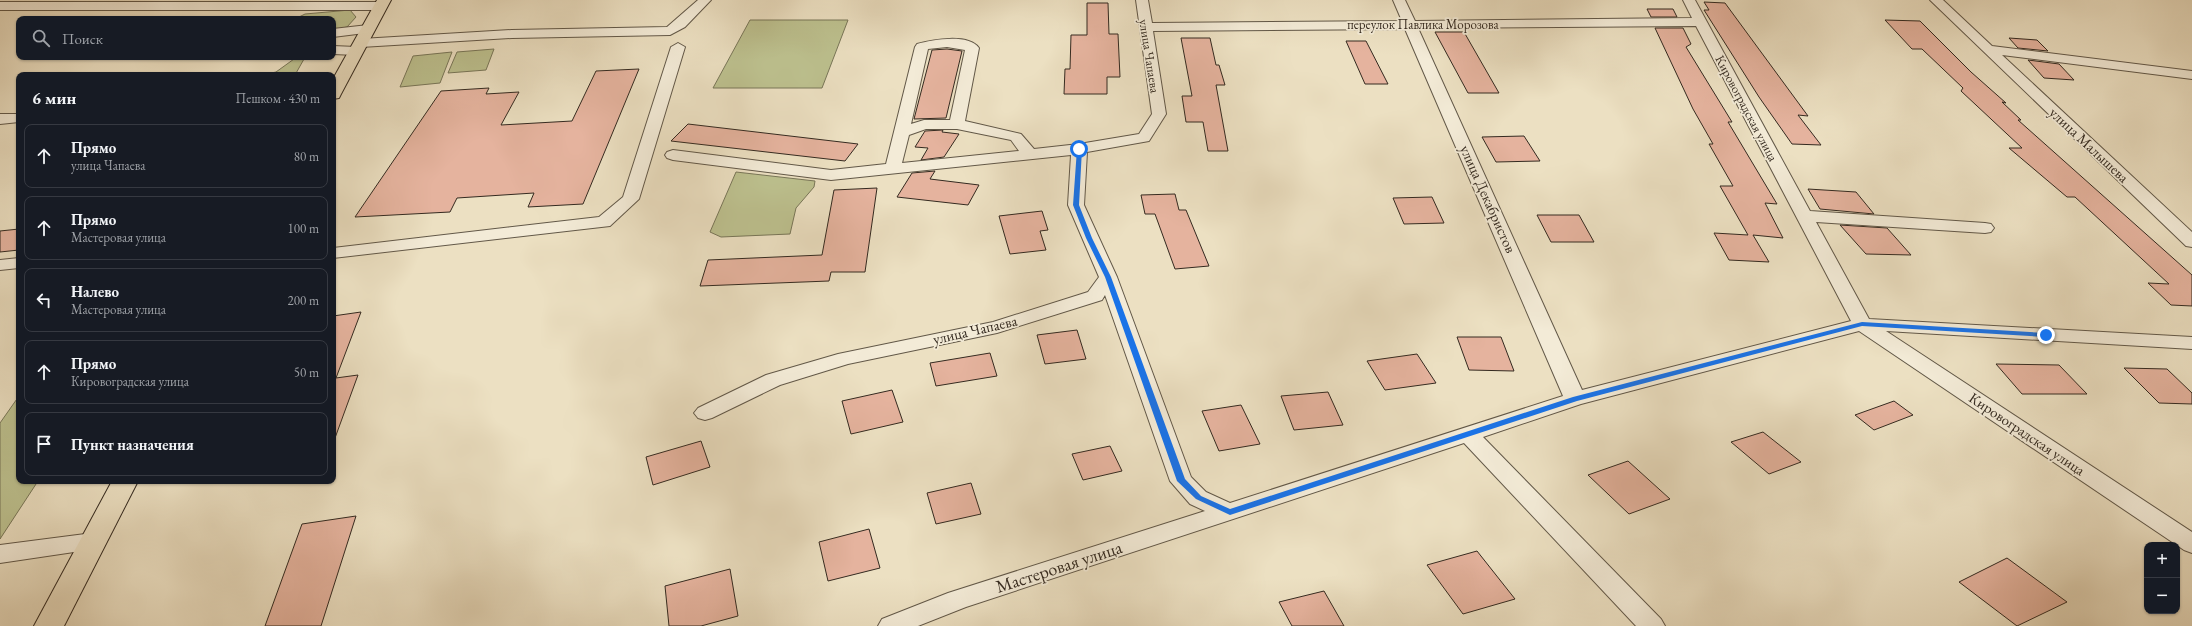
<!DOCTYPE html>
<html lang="ru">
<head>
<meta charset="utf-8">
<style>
  :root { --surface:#171b24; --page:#20242c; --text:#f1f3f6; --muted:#9ea1a6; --line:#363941 }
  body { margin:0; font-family:"EB Garamond",serif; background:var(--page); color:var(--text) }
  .controls { position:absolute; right:12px; bottom:12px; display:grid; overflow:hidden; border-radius:8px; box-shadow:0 1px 3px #0004 }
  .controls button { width:36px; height:36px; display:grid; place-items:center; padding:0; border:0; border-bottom:1px solid var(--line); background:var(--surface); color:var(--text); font:20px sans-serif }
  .stop { position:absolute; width:12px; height:12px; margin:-9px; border:3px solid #1a73e8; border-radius:50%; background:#fff }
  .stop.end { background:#1a73e8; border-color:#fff; box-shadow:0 1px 4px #0008 }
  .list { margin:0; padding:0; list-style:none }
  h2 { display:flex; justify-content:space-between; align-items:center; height:52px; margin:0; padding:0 16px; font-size:17px }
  h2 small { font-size:13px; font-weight:400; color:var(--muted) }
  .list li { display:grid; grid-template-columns:26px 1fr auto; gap:12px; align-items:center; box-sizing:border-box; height:64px; margin:0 8px 8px; padding:0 8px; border:1px solid var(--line); border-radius:8px }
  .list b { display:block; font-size:15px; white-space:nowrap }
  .list p { margin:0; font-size:13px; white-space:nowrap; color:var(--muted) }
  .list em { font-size:13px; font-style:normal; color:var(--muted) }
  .icon { flex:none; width:22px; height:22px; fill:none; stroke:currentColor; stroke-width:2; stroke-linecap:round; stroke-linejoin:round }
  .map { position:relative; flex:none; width:2192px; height:626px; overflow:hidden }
  .search { position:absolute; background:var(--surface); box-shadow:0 1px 3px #0004; left:16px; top:16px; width:320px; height:44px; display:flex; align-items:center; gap:10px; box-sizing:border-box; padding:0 14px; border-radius:8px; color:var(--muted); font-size:15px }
  .panel { position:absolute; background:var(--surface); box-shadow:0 1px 3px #0004; left:16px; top:72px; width:320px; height:412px; border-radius:8px }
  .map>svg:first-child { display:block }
</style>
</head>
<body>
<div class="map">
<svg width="2192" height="626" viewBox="0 0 2192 626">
  <rect width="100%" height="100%" fill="#ece0c2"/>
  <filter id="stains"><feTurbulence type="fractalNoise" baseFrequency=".005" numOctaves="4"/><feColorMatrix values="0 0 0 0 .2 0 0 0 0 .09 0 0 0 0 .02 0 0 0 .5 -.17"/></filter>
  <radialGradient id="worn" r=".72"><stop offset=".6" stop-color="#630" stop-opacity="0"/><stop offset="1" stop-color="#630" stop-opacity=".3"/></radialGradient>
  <g fill="#bdc18f" stroke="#787658">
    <path d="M350,10L356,17L347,27L333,30V19H295L305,14Z"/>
    <path d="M750,20H848L822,88H713Z"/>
    <path d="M494,49L486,70L448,73L457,52Z"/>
    <path d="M452,52L440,83L400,87L413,56Z"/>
    <path d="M294,59H304L295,75H263L276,72Z"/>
    <path d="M736,172L815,181L814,187L796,208L790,234L721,237L710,232Z"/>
    <path d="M19,396V481H38L0,539V423Z"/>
  </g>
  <g fill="#e5b39e" stroke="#342a20">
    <path d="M1704,2L1725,3L1808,116L1798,115L1821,145L1792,144L1759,97L1704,10H1709Z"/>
    <path d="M1087,3H1108L1109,34H1118L1120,77H1107V94H1064L1065,69H1070L1071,35H1087Z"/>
    <path d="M1647,9H1673L1677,17H1651Z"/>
    <path d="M1885,20L1920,21L1971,72L2006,103L2002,102L2021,120H2018L2192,275V306L2171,305L2148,283L2169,284L2075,197H2067L2009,148H2022L1961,91L1963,88L1922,49H1912Z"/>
    <path d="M1655,28H1683L1691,44L1686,47L1732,122H1728L1777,204L1765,203L1783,238L1753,235L1769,262L1729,260L1714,233L1748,235L1720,186H1733L1709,144H1713L1693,109Z"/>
    <path d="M1435,32H1464L1499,93H1468Z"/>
    <path d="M1181,38H1210L1216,65H1219L1225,85H1216L1228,151H1208L1203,122H1186L1182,96H1192Z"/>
    <path d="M2009,38L2037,40L2048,51L2018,48Z"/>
    <path d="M1346,41H1366L1388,84H1365Z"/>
    <path d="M947,49L962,51L946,118L914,119L932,50Z"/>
    <path d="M2028,60L2059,64L2074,80L2044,78Z"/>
    <path d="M639,69L583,204L528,207L534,193L457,198L450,212L355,217L441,91L489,88L486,94L519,92L501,125L572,121L596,71Z"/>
    <path d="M688,124L858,144L845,161L671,141Z"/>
    <path d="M943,130L942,132L959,134L944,157L921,160L928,148L915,147L925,131Z"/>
    <path d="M1524,136L1540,161L1496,162L1482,137Z"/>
    <path d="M935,171L930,179L979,185L968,205L897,197L912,173Z"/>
    <path d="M877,188L865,272H831L829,281L700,286L708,260L822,255L834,190Z"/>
    <path d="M1808,189L1856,192L1874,214L1820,209Z"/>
    <path d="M1175,194L1179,210H1186L1209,266L1175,269L1155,214H1145L1141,195Z"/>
    <path d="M1432,197L1444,223L1404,224L1393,198Z"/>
    <path d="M1042,211L1048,230L1040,231L1046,250L1010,254L999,216Z"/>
    <path d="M1537,215H1579L1594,242H1551Z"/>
    <path d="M1840,225L1887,228L1911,255L1866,254Z"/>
    <path d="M19,229V250L0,252V231Z"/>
    <path d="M361,312L336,378L358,375L335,438H333V316Z"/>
    <path d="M1077,330L1086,359L1045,364L1037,335Z"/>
    <path d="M1457,337H1501L1514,371L1469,370Z"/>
    <path d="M990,353L997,376L936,386L930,363Z"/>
    <path d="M1417,354L1436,383L1385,390L1367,361Z"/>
    <path d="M1996,364L2059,365L2087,394H2022Z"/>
    <path d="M2124,368L2167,369L2192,393V404L2159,403Z"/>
    <path d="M892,390L903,422L851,434L842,401Z"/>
    <path d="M1328,392L1343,425L1294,430L1281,396Z"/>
    <path d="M1894,401L1913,415L1874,430L1855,415Z"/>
    <path d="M1241,405L1260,444L1219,451L1202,411Z"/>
    <path d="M1763,432L1801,462L1769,474L1731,442Z"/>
    <path d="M701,441L710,467L653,485L646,457Z"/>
    <path d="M1110,446L1122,471L1083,480L1072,454Z"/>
    <path d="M1628,461L1670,499L1629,514L1588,475Z"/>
    <path d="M971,483L981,514L936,524L927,493Z"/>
    <path d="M356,516L321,626H265L302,524Z"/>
    <path d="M869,529L880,568L828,581L819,542Z"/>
    <path d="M1477,551L1515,599L1463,614L1427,565Z"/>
    <path d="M2007,558L2067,602L2017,626L1959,582Z"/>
    <path d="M730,569L738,616L701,626H669L665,586Z"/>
    <path d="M1324,591L1344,626H1292L1279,602Z"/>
  </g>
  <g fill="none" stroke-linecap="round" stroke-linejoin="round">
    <defs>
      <g id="minor">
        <path d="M698,0H711L685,27L670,35L512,38L361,47L354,43L361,39L512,30L667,27Z"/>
        <path d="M1136,0H1148L1152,23L1402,21L1393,0H1405L1415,21L1692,18L1683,0H1695L1810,211L1985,223L1991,224L1994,228L1991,232L1985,233L1816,222L1869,319L2192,337V349L1886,331L2192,532V553L2184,550L1859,331L1581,404L1483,437L1661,619L1665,626H1636L1464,443L966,607L918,626H878L882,619L948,593L1205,511L1190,504L1170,481L1105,295L1102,300L997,333L848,364L780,385L712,418L705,420L698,418L694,413L698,408L766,375L838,354L993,322L1088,292L1099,277L1068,205L1071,155L831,180L673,160L667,158L665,155L667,152L673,150L831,170L886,164L915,47L917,44C932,40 968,33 979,48L965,121L1021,134L1034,149L1079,144L1139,134L1152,114ZM1696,26L1851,321L1582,390L1418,28ZM1405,29L1563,396L1230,503L1206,492L1191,477L1117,277L1084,205L1087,152L1149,141L1166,114L1153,31ZM947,47L965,50L950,120H924L911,124L928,49ZM926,129H957L1011,140L1019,151L902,163L909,135Z"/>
        <path d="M1930,0H1943L1992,46L2192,71V79L2002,55L2192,232V247L2186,246Z"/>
        <path d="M0,2H380L386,6L380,10H0Z"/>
        <path d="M368,25L375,29L373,32L333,37V29Z"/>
        <path d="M678,43L685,47L639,199L610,226L333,258V248L599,217L623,197L671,47Z"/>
        <path d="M333,46L356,47L363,51L356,55L333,54Z"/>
        <path d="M0,114H19V122L0,124Z"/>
        <path d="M19,258V268L0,270V260Z"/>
        <path d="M93,533L101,536L105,542L101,548L0,563V545Z"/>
      </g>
      <g id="primary">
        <path d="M377,0H391L341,94L339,98L333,99V79Z"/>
        <path d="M112,481H138L64,626H34Z"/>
      </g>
    </defs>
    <use href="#minor" stroke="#625848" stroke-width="2"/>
    <use href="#primary" stroke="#342a20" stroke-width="2"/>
    <use href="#minor" fill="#f3ebd7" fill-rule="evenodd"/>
    <use href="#primary" fill="#ece0c2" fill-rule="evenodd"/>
  </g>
  <path fill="#1a73e8" d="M1079,147L1082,149L1079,205L1092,238L1111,277L1185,479L1201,496L1230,509L1573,397L1862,322L2046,333L2049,335L2046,337L1862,326L1577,401L1230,515L1196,499L1177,481L1105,277L1086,238L1073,205L1077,149Z"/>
  <g text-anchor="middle" stroke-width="3.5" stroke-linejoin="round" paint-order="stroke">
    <g font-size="13" fill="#342a20" stroke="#f3ebd7">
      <text x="1423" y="29">переулок Павлика Морозова</text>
      <text transform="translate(1150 56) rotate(81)" y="5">улица Чапаева</text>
      <text transform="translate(1747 108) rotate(62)" y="5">Кировоградская улица</text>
    </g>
    <g font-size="15" fill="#342a20" stroke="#f3ebd7">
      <text transform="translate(2089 145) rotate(43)" y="5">улица Малышева</text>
      <text transform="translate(1488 199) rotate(66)" y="5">улица Декабристов</text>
      <text transform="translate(975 330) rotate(-13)" y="5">улица Чапаева</text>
      <text transform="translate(2027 434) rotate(34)" y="5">Кировоградская улица</text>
    </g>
    <g font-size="18" fill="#342a20" stroke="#f3ebd7">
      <text transform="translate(1059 567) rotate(-18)" y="6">Мастеровая улица</text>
    </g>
  </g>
  <rect width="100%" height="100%" filter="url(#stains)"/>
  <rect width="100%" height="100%" fill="url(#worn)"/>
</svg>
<div class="controls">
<button>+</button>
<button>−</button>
</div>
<div class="stop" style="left:1079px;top:149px"></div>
<div class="stop end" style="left:2046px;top:335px"></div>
<div class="search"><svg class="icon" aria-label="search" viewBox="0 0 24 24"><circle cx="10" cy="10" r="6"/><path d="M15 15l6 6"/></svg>Поиск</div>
<section class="panel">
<h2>6 мин<small>Пешком · 430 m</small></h2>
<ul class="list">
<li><svg class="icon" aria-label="ahead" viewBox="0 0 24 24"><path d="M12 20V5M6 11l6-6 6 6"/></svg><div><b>Прямо</b><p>улица Чапаева</p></div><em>80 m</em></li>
<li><svg class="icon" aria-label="ahead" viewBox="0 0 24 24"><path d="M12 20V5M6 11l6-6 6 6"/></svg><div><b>Прямо</b><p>Мастеровая улица</p></div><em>100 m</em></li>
<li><svg class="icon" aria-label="left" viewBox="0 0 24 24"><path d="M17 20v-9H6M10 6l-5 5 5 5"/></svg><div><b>Налево</b><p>Мастеровая улица</p></div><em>200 m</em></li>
<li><svg class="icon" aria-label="ahead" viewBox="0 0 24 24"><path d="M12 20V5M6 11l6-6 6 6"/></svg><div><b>Прямо</b><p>Кировоградская улица</p></div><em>50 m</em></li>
<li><svg class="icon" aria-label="arrive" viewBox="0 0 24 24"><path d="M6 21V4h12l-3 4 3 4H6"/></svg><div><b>Пункт назначения</b></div></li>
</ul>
</section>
</div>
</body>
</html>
